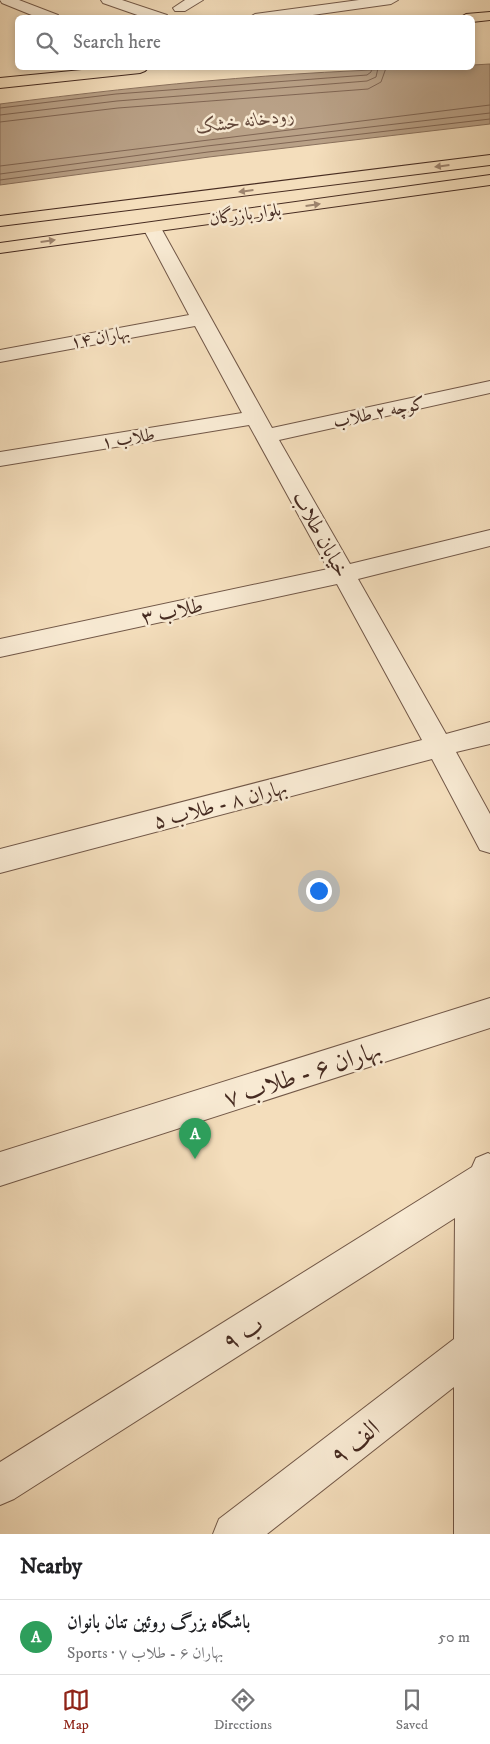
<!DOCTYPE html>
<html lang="en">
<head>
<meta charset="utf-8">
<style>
  :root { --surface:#fff; --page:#f6f6f6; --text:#202124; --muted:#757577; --line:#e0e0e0; --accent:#8f2418 }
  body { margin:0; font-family:"IM FELL DW Pica",Amiri,serif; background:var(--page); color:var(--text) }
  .you { position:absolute; left:318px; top:890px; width:18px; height:18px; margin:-12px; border:4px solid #fff; border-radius:50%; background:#1a73e8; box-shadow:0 0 0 8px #1a73e833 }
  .badge { display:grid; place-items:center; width:32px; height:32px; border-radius:50%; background:var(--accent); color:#fff; font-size:16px; font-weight:700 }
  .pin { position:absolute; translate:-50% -41px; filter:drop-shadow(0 1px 2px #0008) }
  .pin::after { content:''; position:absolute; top:26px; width:18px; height:15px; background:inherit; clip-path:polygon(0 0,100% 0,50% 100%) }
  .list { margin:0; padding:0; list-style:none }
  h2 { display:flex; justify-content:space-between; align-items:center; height:65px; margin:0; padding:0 20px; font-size:21px }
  h2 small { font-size:16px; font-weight:400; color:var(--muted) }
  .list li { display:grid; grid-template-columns:32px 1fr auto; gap:15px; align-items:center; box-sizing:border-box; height:75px; padding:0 20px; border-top:1px solid var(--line) }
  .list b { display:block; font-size:19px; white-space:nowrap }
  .list p { margin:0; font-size:16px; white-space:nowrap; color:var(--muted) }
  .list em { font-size:16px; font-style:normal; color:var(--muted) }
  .icon { flex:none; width:28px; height:28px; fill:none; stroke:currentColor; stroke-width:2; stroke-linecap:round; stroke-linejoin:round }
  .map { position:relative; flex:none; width:490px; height:1534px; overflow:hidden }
  .search { position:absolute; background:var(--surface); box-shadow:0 2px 8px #0003; left:15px; right:15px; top:15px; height:55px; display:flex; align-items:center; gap:12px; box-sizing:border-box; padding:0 18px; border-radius:8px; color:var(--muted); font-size:19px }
  .sheet { height:140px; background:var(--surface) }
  nav { display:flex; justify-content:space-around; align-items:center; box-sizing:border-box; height:70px; border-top:1px solid var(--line); background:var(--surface); font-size:14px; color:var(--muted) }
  nav a { display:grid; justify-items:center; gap:2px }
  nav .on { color:var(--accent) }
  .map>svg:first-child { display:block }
</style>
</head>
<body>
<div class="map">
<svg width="490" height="1534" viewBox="0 0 490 1534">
  <rect width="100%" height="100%" fill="#f4debc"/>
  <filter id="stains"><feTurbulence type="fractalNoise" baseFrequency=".004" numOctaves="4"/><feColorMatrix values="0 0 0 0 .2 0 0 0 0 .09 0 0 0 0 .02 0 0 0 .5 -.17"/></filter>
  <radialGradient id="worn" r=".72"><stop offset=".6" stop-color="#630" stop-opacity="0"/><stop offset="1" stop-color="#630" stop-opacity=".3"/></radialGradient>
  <path fill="#b9a187" stroke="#8b725e" d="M490,64V124L209,157L0,185V104C156,84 315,68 472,68L473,65Z"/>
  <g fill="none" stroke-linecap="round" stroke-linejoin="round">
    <g stroke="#806654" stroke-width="1">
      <path d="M0,108L116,94L367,75L371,72L372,68"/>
      <path d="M0,115L117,101L367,81L376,77L378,68"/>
      <path d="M0,122L118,108L368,89L381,82L386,68"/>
      <path d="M0,166L490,105"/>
      <path d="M0,174L207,146L490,113"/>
      <path d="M0,180L208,152L490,119"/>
    </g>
    <defs>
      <g id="minor">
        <path d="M0,0H19L58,15L60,18H39L2,3Z"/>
        <path d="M101,0H122L167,15L169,18H146L103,3Z"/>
        <path d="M185,0H203L185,11H175L173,8Z"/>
        <path d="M359,0H398L391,4L291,18H248L255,14Z"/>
        <path d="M152,223L158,224L161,228L272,428L490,381V393L279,440L350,564L490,530V546L358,579L446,734L490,722V744L456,752L490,814V853L480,850L432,759L0,873V849L422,740L337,584L0,657V639L328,569L249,425L0,466V452L242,413L195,326L0,362V350L189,315L143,228L146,224Z"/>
        <path d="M490,998V1028L0,1186V1152Z"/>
        <path d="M488,1153L490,1154V1534H454V1387L267,1534H213L219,1519L454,1339L455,1218L14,1499L0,1505V1462L472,1167L476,1158Z"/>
      </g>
      <g id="major">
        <path d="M490,12V20L472,22V18H459L466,14Z"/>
        <path d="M102,68H148L145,71L140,73L0,88V78Z"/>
        <path d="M490,155V165L0,226V216Z"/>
        <path d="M490,175V185L0,253V243Z"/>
      </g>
    </defs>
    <use href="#minor" stroke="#725848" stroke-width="2"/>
    <use href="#major" stroke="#462b21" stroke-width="2"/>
    <use href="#minor" fill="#f8ead3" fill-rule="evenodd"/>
    <use href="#major" fill="#f4debc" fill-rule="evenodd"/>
  </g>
  <defs><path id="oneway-solid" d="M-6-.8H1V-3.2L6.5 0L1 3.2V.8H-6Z" transform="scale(1.25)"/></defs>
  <g fill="#9d846e">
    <use href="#oneway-solid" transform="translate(442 166) rotate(173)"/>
    <use href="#oneway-solid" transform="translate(246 191) rotate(173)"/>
    <use href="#oneway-solid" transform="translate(313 205) rotate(-8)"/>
    <use href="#oneway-solid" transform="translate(48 241) rotate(-8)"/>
  </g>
  <g text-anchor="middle" stroke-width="5" stroke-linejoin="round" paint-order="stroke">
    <g font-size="18" fill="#462b21" stroke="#f8ead3">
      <text transform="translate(245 214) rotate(-8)" y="6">بلوار بازرگان</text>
      <text transform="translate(100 337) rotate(-10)" y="6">بهاران ۱۴</text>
      <text transform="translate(379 412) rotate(-12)" y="6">کوچه ۲ طلاب</text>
      <text transform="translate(128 438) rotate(-9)" y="6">طلاب ۱</text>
    </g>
    <g font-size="19" font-style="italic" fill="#63483a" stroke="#f8ead3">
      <text transform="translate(245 120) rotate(-7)" y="7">رودخانه خشک</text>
    </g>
    <g font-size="21" fill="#462b21" stroke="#f8ead3">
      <text transform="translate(321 534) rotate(61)" y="7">خیابان طلاب</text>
      <text transform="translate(172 611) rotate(-12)" y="7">طلاب ۳</text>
      <text transform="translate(220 804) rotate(-15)" y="7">بهاران ۸ - طلاب ۵</text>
    </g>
    <g font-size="25" fill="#462b21" stroke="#f8ead3">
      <text transform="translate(302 1073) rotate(-18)" y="9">بهاران ۶ - طلاب ۷</text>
      <text transform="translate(242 1332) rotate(-32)" y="9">۹ ب</text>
      <text transform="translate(354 1441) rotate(-38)" y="9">۹ الف</text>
    </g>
  </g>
  <rect width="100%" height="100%" filter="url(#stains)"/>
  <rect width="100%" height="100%" fill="url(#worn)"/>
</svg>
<div class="you"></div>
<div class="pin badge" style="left:195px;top:1159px;background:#2e9e5b">A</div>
<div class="search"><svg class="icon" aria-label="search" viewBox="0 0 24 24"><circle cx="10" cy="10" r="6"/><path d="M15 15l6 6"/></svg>Search here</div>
</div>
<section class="sheet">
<h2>Nearby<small></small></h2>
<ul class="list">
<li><span class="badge" style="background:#2e9e5b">A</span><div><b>باشگاه بزرگ روئین تنان بانوان</b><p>Sports · بهاران ۶ - طلاب ۷</p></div><em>50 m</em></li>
</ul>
</section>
<nav>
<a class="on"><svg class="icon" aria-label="map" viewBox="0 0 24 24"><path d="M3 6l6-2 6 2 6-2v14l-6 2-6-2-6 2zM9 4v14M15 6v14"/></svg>Map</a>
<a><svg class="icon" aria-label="directions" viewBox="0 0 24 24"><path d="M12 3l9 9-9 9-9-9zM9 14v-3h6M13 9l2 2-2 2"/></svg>Directions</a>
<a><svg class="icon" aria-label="saved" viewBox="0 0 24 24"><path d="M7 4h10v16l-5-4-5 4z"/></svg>Saved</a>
</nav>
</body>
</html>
